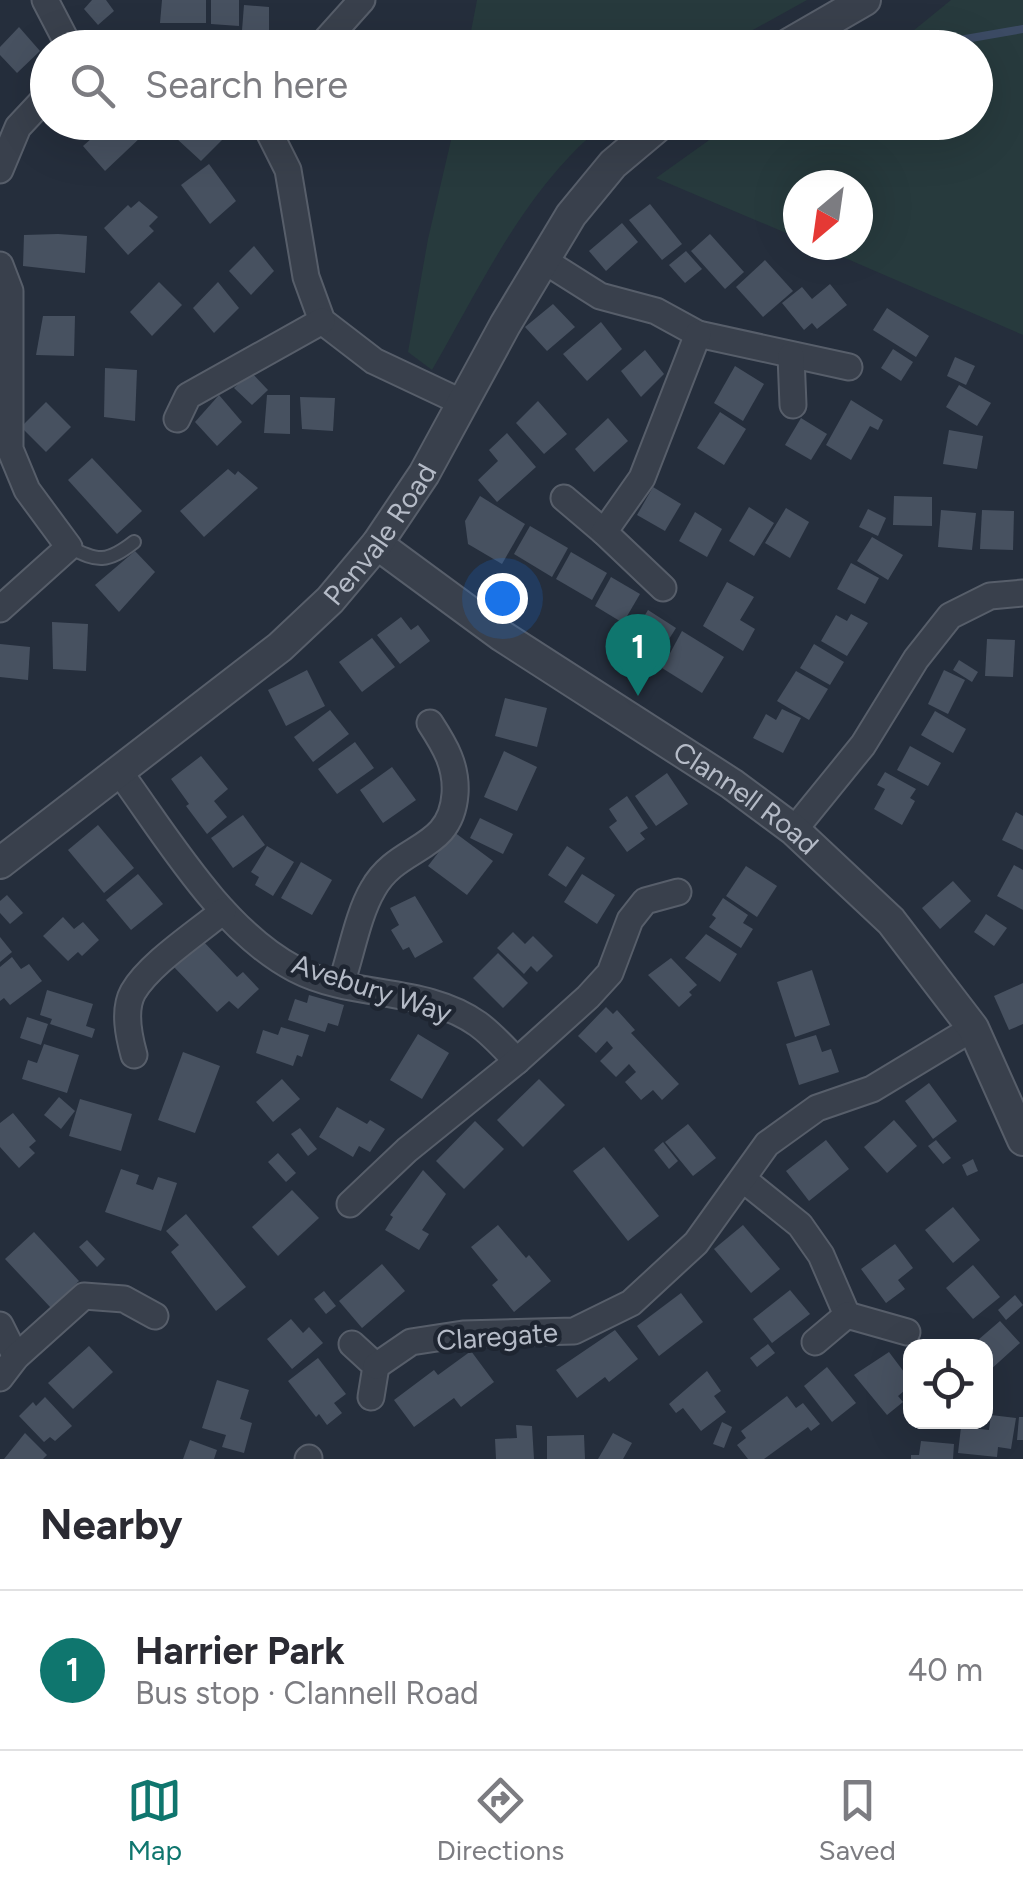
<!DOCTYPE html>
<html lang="en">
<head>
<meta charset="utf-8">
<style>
  :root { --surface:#fff; --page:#f7f7f7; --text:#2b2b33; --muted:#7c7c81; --line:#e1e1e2; --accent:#0f766e }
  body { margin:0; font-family:Figtree,sans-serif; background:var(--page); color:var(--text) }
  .controls { position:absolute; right:30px; bottom:30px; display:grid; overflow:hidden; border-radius:20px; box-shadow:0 10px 40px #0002 }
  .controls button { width:90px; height:90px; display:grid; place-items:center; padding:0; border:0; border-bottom:2px solid var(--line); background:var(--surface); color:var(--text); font:50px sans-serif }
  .compass { position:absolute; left:783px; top:170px; width:90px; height:90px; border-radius:50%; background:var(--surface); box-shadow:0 10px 40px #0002; rotate:209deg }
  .you { position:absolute; left:502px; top:598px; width:35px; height:35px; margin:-25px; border:8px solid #fff; border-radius:50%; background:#1a73e8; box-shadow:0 0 0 15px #1a73e833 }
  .badge { display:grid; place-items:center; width:65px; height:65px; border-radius:50%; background:var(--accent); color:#fff; font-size:32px; font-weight:700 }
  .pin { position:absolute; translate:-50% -82px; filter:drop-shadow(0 2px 5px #0008) }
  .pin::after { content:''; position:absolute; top:52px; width:35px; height:30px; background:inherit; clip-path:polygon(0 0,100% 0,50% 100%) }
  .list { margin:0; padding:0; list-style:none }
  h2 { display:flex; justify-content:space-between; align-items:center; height:130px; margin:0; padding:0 40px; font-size:42px }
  h2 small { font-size:32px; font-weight:400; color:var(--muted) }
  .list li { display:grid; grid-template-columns:65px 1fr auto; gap:30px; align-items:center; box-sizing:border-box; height:160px; padding:0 40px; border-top:2px solid var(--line) }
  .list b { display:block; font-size:38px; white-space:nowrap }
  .list p { margin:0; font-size:32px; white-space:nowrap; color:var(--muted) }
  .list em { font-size:32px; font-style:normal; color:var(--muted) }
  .icon { flex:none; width:55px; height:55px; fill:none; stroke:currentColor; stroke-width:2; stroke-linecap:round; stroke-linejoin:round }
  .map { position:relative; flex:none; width:1023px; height:1459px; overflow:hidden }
  .search { position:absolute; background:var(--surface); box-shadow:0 10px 40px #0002; left:30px; right:30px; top:30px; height:110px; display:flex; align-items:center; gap:25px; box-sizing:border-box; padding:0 35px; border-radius:55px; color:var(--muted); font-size:38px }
  .sheet { height:290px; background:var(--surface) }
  nav { display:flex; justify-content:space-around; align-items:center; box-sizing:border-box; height:140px; border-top:2px solid var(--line); background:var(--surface); font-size:28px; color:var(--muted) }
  nav a { display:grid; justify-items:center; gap:5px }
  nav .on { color:var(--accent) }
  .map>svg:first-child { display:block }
</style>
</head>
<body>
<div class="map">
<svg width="1023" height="1459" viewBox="0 0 1023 1459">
  <rect width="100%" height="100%" fill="#252e3c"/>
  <g fill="#273a3d">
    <path d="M477,0H807L722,47H468Z"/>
    <path d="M951,0H1023V335L815,245H858V185H798V238L656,178L733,123L976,122V48L886,47L897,44Z"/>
    <path d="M455,123H606C526,186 482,284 432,370L408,352L428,239Z"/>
  </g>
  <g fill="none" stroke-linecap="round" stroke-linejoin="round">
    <path stroke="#3c4b64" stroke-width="8" d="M948,42L1023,29"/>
  </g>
  <g fill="#475160">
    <path d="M92,0H106L114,11L98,25L84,9Z"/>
    <path d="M162,0H206V23H160Z"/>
    <path d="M211,0H239V26L211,24Z"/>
    <path d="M244,5L269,7V46L241,43Z"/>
    <path d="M19,27L40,51L17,73L0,55V47Z"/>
    <path d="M110,122H130L142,136L105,171L83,146Z"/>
    <path d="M178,122H216L213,126L225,137L201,161L176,138L185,129Z"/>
    <path d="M209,164L236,201L210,224L181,185Z"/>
    <path d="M139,201L158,217L149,226L154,231L128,255L104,228L128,205L131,208Z"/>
    <path d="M650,204L682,244L662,260L629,220Z"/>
    <path d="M622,223L638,242L606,271L589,251Z"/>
    <path d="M58,234L87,236L85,273L23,266L24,235Z"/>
    <path d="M710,234L744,272L725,289L691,251Z"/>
    <path d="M254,246L274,271L251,295L229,271Z"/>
    <path d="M686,251L702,269L685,283L669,265Z"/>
    <path d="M765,260L793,291L763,317L736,287Z"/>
    <path d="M159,282L182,305L152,336L130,312Z"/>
    <path d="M218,282L239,308L214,333L193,308Z"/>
    <path d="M830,284L847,305L817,329L812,323L804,330L782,303L802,287L812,299Z"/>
    <path d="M553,304L575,327L547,351L525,327Z"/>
    <path d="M887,308L929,336L916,357L873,330Z"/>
    <path d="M43,316H75L74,356L36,355Z"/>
    <path d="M601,322L622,349L587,381L563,354Z"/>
    <path d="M893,349L913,362L901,381L881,368Z"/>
    <path d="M645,350L664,374L641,397L621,371Z"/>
    <path d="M955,357L975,366L966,385L947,376Z"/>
    <path d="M735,366L764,384L743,421L714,403Z"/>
    <path d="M105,368L137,370L135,421L104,417Z"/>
    <path d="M251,372L268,390L252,405L234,388Z"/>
    <path d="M959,385L991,403L977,426L946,407Z"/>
    <path d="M219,395L242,422L217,446L195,422Z"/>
    <path d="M267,395H290V434L264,433Z"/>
    <path d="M300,397L335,398L333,431L302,429Z"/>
    <path d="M851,400L883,420L878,430L870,426L851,460L826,445Z"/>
    <path d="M538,401L567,434L544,454L516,423Z"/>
    <path d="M46,402L71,427L46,452L21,427Z"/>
    <path d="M720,412L746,429L724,465L697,448Z"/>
    <path d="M608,418L628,441L594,472L575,449Z"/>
    <path d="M801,418L827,434L811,460L785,445Z"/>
    <path d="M949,430L983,436L977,469L943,464Z"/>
    <path d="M507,433L536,467L497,502L478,480L498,461L489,450Z"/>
    <path d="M92,458L142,511L117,534L68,480Z"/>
    <path d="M228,469L235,475L238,471L258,488L204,537L180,511Z"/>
    <path d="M653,487L681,504L665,531L637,515Z"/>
    <path d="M480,496L525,524L502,564L468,544L465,521Z"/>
    <path d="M894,496L932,497V526L893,525Z"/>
    <path d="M749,507L774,523L754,556L729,541Z"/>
    <path d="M786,508L809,522L790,558L765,543Z"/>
    <path d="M868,509L886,518L878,536L859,527Z"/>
    <path d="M941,510L976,513L972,550L938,547Z"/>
    <path d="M982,510L1014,511L1013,550L980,549Z"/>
    <path d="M695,512L722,529L707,557L679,541Z"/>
    <path d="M530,526L568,548L552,577L514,554Z"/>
    <path d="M872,537L903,555L888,580L857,561Z"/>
    <path d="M135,551L155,572L119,612L95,585Z"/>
    <path d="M571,552L607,573L592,600L556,579Z"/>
    <path d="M851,563L879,578L865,604L837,589Z"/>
    <path d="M611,577L640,594L623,623L595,606Z"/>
    <path d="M727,582L754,597L740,620L755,629L743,651L703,626Z"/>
    <path d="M648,610L676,628L659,655L631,638Z"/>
    <path d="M851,614L868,623L847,656L821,641L836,615L847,621Z"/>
    <path d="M401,617L411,630L418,625L430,641L400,664L377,635Z"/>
    <path d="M52,622L88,624L86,671L53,669Z"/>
    <path d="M682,631L724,657L702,693L662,668Z"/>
    <path d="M372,638L395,667L362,692L339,662Z"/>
    <path d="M987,639L1015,640L1013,677L985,676Z"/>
    <path d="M0,644L30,647L28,680L0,677Z"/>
    <path d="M814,644L844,662L830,685L800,668Z"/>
    <path d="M959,660L978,672L972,682L953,670Z"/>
    <path d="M307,670L325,706L286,726L268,690Z"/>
    <path d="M944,670L965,680L948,714L928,704Z"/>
    <path d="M796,671L828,689L809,720L777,701Z"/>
    <path d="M505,698L547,708L537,747L495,736Z"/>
    <path d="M782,709L801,718L783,753L753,738L766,714L776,720Z"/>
    <path d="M330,710L349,734L313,762L294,737Z"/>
    <path d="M935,711L966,729L953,753L921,735Z"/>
    <path d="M355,742L374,768L337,794L318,769Z"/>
    <path d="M910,746L941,763L928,786L897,770Z"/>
    <path d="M504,751L537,767L517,811L484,797Z"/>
    <path d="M201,756L228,789L214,801L227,817L207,834L186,806L189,804L171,779Z"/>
    <path d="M392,767L416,800L383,823L360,790Z"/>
    <path d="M885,772L916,789L910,798L915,801L902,825L874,809L885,789L877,785Z"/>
    <path d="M667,773L688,804L656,826L635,796Z"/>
    <path d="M627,796L648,828L640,833L645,839L627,852L609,827L617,821L609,809Z"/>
    <path d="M1016,812L1023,816V850L1002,840Z"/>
    <path d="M243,815L265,845L233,868L211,838Z"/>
    <path d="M480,818L513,834L503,854L470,838Z"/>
    <path d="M98,825L134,868L104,893L68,850Z"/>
    <path d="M454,832L493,861L467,895L428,866Z"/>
    <path d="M267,846L294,862L273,896L255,885L259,877L251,872Z"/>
    <path d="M567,846L585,858L566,887L548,875Z"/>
    <path d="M301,862L332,880L312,915L281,898Z"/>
    <path d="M1014,865L1023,870V910L997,896Z"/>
    <path d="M746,866L777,886L757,917L726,896Z"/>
    <path d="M138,874L163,904L131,930L106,900Z"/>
    <path d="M582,874L615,895L597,924L564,902Z"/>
    <path d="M953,881L971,901L940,929L922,908Z"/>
    <path d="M7,895L23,913L10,924L0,913V901Z"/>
    <path d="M415,896L443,942L415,958L409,947L403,950L391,930L399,925L390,908Z"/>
    <path d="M723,898L748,915L743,923L753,929L741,948L709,927L716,918L712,915Z"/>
    <path d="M986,914L1007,928L994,946L974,932Z"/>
    <path d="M63,917L74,929L83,922L99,940L82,956L78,952L68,961L43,936Z"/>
    <path d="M513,932L525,944L533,936L553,956L537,972L531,966L524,974L497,948Z"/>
    <path d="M706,934L737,954L720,982L685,958Z"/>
    <path d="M0,937L12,952L0,962Z"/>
    <path d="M203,941L237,977L243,972L259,989L238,1009L229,1001L217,1012L174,967Z"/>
    <path d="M498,953L528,983L503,1008L473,978Z"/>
    <path d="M12,957L21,969L29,964L42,981L10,1005L4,998L0,1001V967Z"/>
    <path d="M671,958L697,985L689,992L692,995L679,1007L648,975Z"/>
    <path d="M812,970L830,1025L795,1037L777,982Z"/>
    <path d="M1023,983V1024L1009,1030L994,996Z"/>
    <path d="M47,990L93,1004L86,1026L95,1029L92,1038L50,1024L52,1019L40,1015Z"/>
    <path d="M309,995L344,1005L338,1026L328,1023L325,1032L288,1020L295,999L307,1003Z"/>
    <path d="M606,1007L613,1014L617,1010L635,1030L631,1033L679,1084L662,1100L653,1090L641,1100L625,1082L636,1072L629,1064L616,1077L600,1061L613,1048L607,1041L596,1053L578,1036Z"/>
    <path d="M27,1017L48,1024L41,1045L20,1038Z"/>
    <path d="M281,1027L309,1035L302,1057L297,1055L293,1066L256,1053L263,1030L278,1035Z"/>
    <path d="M418,1034L449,1053L422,1099L390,1080Z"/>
    <path d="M816,1035L822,1052L831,1049L839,1072L799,1085L786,1044Z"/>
    <path d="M44,1044L79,1055L67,1093L22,1079L28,1060L37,1063Z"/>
    <path d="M183,1052L220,1066L195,1133L158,1120Z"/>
    <path d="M282,1079L300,1099L273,1122L256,1102Z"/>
    <path d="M539,1079L565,1105L523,1147L497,1120Z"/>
    <path d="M929,1083L957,1121L933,1139L905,1101Z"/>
    <path d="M59,1097L75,1111L61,1129L44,1115Z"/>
    <path d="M80,1099L132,1114L121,1151L69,1136Z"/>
    <path d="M337,1107L367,1124L370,1120L385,1129L370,1152L359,1146L353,1157L319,1137Z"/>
    <path d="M13,1113L36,1141L29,1147L35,1153L19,1168L0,1147V1123Z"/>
    <path d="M894,1120L917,1146L887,1173L864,1147Z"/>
    <path d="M475,1121L504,1149L464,1189L436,1161Z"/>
    <path d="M688,1124L716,1158L693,1176L665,1142Z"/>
    <path d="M300,1128L317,1149L308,1156L291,1134Z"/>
    <path d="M826,1140L849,1169L809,1201L786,1171Z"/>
    <path d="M936,1140L951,1158L943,1164L928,1146Z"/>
    <path d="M663,1142L678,1161L669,1169L654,1150Z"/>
    <path d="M604,1147L659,1216L628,1241L573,1171Z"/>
    <path d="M278,1153L296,1173L286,1182L268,1162Z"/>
    <path d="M973,1159L978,1171L967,1176L962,1165Z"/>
    <path d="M121,1169L139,1175L136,1184L153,1190L158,1177L177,1183L161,1231L105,1212Z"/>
    <path d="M423,1170L446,1194L422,1230L429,1234L419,1250L385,1230L393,1217L390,1215Z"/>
    <path d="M292,1190L319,1218L278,1256L252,1227Z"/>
    <path d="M953,1207L980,1240L953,1263L925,1230Z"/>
    <path d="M186,1214L246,1287L216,1311L171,1252L179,1245L166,1231Z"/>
    <path d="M498,1225L526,1258L529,1255L551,1281L514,1312L492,1285L498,1280L471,1247Z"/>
    <path d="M743,1225L780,1269L751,1293L714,1249Z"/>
    <path d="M34,1232L79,1281L51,1308L5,1259Z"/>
    <path d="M87,1240L105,1259L97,1267L79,1247Z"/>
    <path d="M895,1244L913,1268L898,1280L905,1289L886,1303L861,1269Z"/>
    <path d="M382,1264L405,1291L362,1328L339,1301Z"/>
    <path d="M973,1265L1000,1297L973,1319L946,1288Z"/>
    <path d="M790,1290L810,1314L772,1343L753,1319Z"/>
    <path d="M324,1291L336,1306L326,1314L314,1299Z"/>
    <path d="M681,1293L703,1322L659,1356L637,1326Z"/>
    <path d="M1015,1295L1023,1305L1006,1320L998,1310Z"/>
    <path d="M291,1319L303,1333L309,1327L323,1343L292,1369L267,1339Z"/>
    <path d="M1000,1321L1020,1343L989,1371L986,1367V1346H971Z"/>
    <path d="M615,1330L638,1359L609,1382L605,1377L577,1398L556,1370Z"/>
    <path d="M768,1344L775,1353L757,1367L750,1358Z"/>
    <path d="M89,1346L113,1372L73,1409L48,1383Z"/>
    <path d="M471,1351L494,1382L461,1407L454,1398L414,1427L394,1400L434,1370L438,1375Z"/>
    <path d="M889,1352L910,1380V1386L898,1396L903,1402L887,1415L854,1375Z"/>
    <path d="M318,1358L346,1394L334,1403L342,1413L327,1425L319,1414L316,1417L288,1381Z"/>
    <path d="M827,1367L856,1403L832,1422L804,1386Z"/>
    <path d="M707,1371L721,1391L714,1396L726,1412L701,1431L683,1408L676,1413L669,1404Z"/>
    <path d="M217,1380L249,1390L240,1419L252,1423L244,1453L222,1447L226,1435L202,1428Z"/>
    <path d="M787,1396L796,1408L803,1403L820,1424L811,1431L808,1427L764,1459H748L737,1445L746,1438L741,1431Z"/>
    <path d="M45,1397L72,1426L55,1441L50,1437L44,1442L19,1416L33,1402L36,1406Z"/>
    <path d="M991,1415L1016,1418L1011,1449L998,1447L997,1457L958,1453L961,1427L989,1430Z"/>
    <path d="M1019,1417H1023V1440H1017Z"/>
    <path d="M722,1422L732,1427L724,1448L713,1444Z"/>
    <path d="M516,1425L532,1426L534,1459H496L495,1439L517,1438Z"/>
    <path d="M25,1433L47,1455L43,1459H4Z"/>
    <path d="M613,1433L632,1443L623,1459H598Z"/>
    <path d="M584,1435L585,1459H547V1436Z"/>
    <path d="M190,1440L217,1450L214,1459H183Z"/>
    <path d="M921,1441L954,1444L953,1459H911V1455H919Z"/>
  </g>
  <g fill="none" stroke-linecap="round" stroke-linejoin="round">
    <defs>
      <path id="service" d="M69,547C98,562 107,563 134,542"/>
      <g id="minor">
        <path d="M45,0L70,48"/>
        <path d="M319,48L362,0"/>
        <path d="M264,122L288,170L306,277L322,321L374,361L463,403"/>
        <path d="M0,170L18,127L48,95"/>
        <path d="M543,260L600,296L656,311L698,334L849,367"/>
        <path d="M0,265L10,291V449L27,490L69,547L0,609"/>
        <path d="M791,356L793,405"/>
        <path d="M177,419L188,396L322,321"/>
        <path d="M564,498L604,532"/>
        <path d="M663,588L604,532L642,478L698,334"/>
        <path d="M118,770C167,837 221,930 295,969C352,999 425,986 478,1024C492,1034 505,1049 517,1061"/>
        <path d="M794,830L863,745L916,659L950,616L990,596L1023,593"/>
        <path d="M341,984C351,955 358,914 373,889C398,844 451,852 455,794C457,766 445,746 430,723"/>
        <path d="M134,1055C129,1037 123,1010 133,992C150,963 197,933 223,911"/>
        <path d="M744,1180L800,1225L821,1255L847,1315"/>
        <path d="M350,1204L407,1150L517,1061L588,997L610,973L630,920L645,901L678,892"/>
        <path d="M0,1325L16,1357"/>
        <path d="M815,1342L847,1315L907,1332"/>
        <path d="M352,1344L376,1366L371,1397"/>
        <path d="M376,1366L411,1342L463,1334L574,1331L631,1303L696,1243L767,1144L817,1108L872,1089L973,1028"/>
        <path d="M0,1378L16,1357L84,1296L124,1299L155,1316"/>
        <path d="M308,1459L309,1458"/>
      </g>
      <g id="tertiary">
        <path d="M782,48L865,0"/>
        <path id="s1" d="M377,544L502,636L732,784L794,830L891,921L973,1028L1023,1140"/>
        <path id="s2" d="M0,863L280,647L330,600L377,544L424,474L505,325L571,215L613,164L663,122"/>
      </g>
    </defs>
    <use href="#service" stroke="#575e6a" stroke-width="16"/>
    <use href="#minor" stroke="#575e6a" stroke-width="29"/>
    <use href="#tertiary" stroke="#575e6a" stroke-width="34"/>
    <use href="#service" stroke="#39404c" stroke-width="12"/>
    <use href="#minor" stroke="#39404c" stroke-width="25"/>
    <use href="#tertiary" stroke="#39404c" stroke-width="30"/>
  </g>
  <g text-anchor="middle" stroke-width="9" stroke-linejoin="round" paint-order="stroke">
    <g font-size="28" fill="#b5bbc7" stroke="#1e2531">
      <text dy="10" stroke="none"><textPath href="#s2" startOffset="505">Penvale Road</textPath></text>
      <text dy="10" stroke="none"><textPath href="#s1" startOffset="448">Clannell Road</textPath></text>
      <text transform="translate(372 988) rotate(18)" y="10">Avebury Way</text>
      <text transform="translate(497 1336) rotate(-4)" y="10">Claregate</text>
    </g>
  </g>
</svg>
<div class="controls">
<button><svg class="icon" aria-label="locate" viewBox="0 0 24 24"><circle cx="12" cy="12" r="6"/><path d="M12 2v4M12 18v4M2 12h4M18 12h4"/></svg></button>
</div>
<svg class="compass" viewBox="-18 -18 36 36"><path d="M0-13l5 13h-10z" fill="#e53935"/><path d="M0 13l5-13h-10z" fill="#7c7c81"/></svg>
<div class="you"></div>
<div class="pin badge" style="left:638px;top:696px">1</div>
<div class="search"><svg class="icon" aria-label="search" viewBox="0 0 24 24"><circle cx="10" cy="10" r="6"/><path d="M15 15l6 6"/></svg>Search here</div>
</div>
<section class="sheet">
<h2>Nearby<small></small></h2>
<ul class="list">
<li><span class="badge">1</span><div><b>Harrier Park</b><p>Bus stop · Clannell Road</p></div><em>40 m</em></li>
</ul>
</section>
<nav>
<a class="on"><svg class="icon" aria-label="map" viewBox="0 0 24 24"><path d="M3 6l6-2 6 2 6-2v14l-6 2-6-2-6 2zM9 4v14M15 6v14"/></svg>Map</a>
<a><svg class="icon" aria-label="directions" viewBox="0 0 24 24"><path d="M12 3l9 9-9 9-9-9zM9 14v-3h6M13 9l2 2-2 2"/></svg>Directions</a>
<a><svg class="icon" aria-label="saved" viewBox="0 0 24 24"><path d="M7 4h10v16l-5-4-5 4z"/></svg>Saved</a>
</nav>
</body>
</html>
